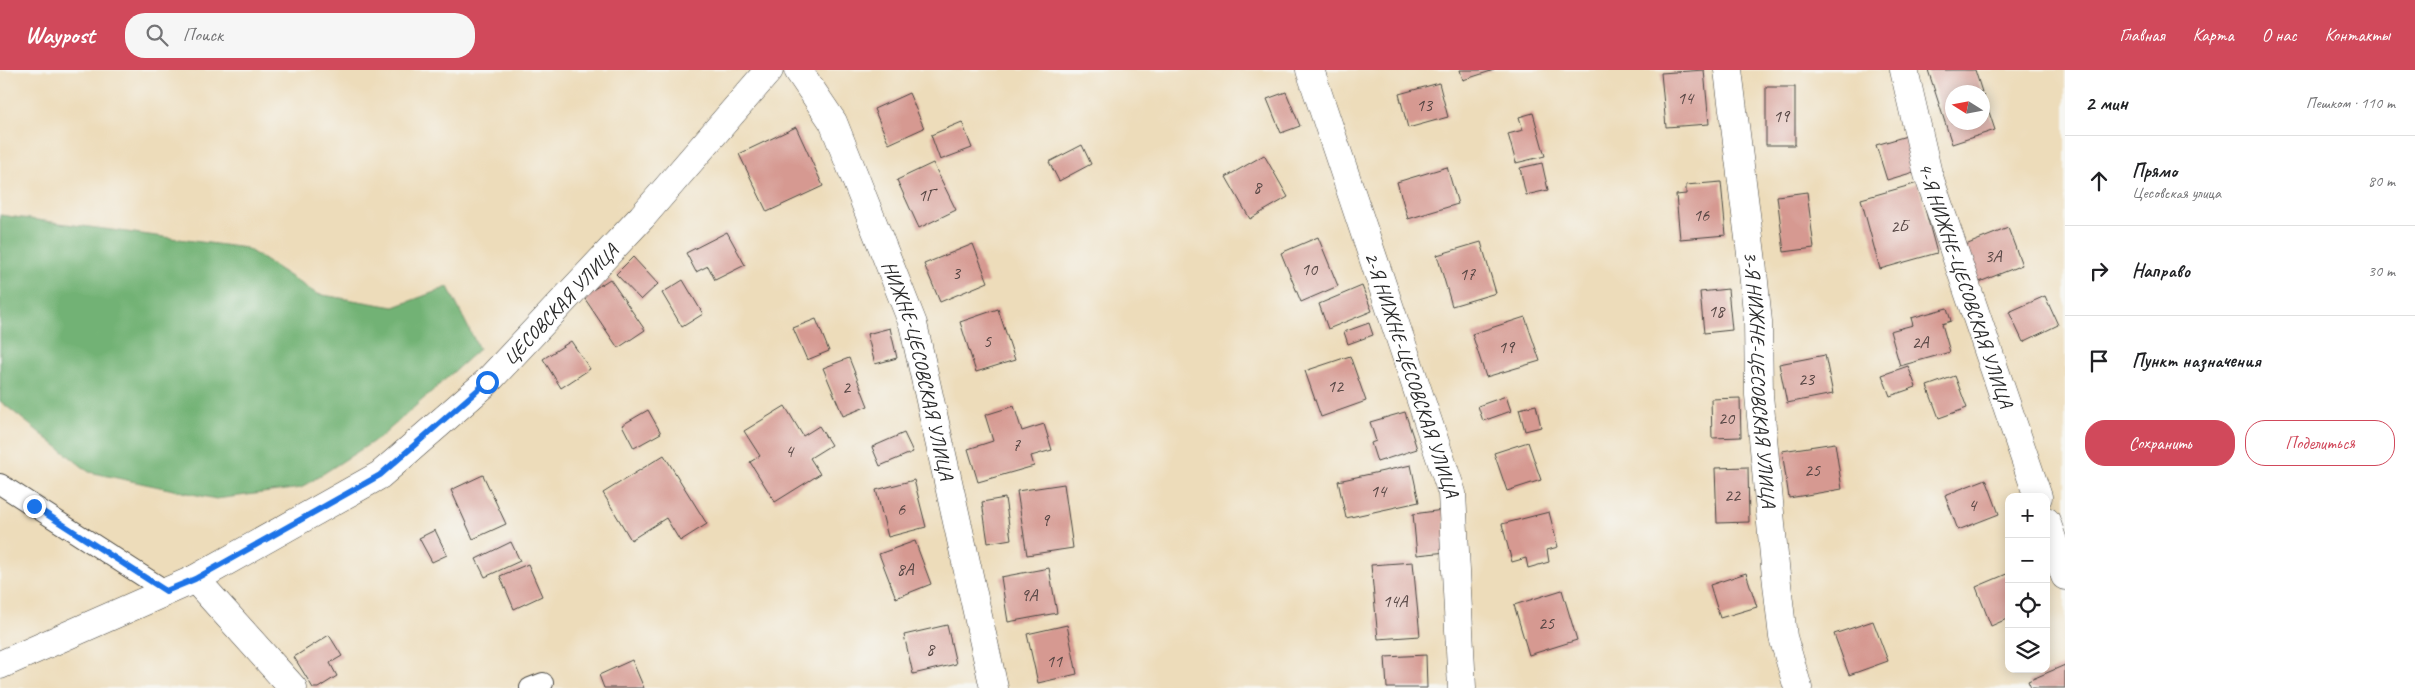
<!DOCTYPE html>
<html lang="ru">
<head>
<meta charset="utf-8">
<style>
  :root { --surface:#fff; --page:#f6f6f6; --text:#202124; --muted:#757577; --line:#e0e0e0; --accent:#d1495b }
  body { margin:0; font-family:Caveat,sans-serif; background:var(--page); color:var(--text) }
  .controls { position:absolute; right:15px; bottom:15px; display:grid; overflow:hidden; border-radius:10px; box-shadow:0 2px 12px #0003 }
  .controls button { width:45px; height:45px; display:grid; place-items:center; padding:0; border:0; border-bottom:1px solid var(--line); background:var(--surface); color:var(--text); font:25px sans-serif }
  .compass { position:absolute; left:1945px; top:15px; width:45px; height:45px; border-radius:50%; background:var(--surface); box-shadow:0 2px 12px #0003; rotate:281deg }
  .stop { position:absolute; width:15px; height:15px; margin:-11px; border:4px solid #1a73e8; border-radius:50%; background:#fff }
  .stop.end { background:#1a73e8; border-color:#fff; box-shadow:0 1px 5px #0008 }
  .list { margin:0; padding:0; list-style:none }
  h2 { display:flex; justify-content:space-between; align-items:center; height:65px; margin:0; padding:0 20px; font-size:21px }
  h2 small { font-size:16px; font-weight:400; color:var(--muted) }
  .list li { display:grid; grid-template-columns:32px 1fr auto; gap:15px; align-items:center; box-sizing:border-box; height:90px; padding:0 20px; border-top:1px solid var(--line) }
  .list b { display:block; font-size:19px; white-space:nowrap }
  .list p { margin:0; font-size:16px; white-space:nowrap; color:var(--muted) }
  .list em { font-size:16px; font-style:normal; color:var(--muted) }
  .actions { display:flex; gap:10px; padding:15px 20px }
  .actions a { flex:1; padding:11px 0; border:1px solid var(--accent); border-radius:20px; text-align:center; font-size:18px; color:var(--accent) }
  .actions .main { background:var(--accent); color:#fff }
  .icon { flex:none; width:28px; height:28px; fill:none; stroke:currentColor; stroke-width:2; stroke-linecap:round; stroke-linejoin:round }
  .map { position:relative; flex:none; width:2065px; height:618px; overflow:hidden }
  header { display:flex; align-items:center; gap:30px; box-sizing:border-box; height:70px; padding:0 25px; background:var(--accent); color:#fff }
  header strong { font-size:24px }
  nav { display:flex; gap:28px; margin-inline-start:auto; font-size:18px }
  .search { width:350px; height:45px; background:var(--page); display:flex; align-items:center; gap:12px; box-sizing:border-box; padding:0 18px; border-radius:20px; color:var(--muted); font-size:19px }
  main { display:flex }
  aside { flex:1; background:var(--surface) }
  .map>svg:first-child { display:block }
</style>
</head>
<body>
<header>
<strong>Waypost</strong>
<div class="search"><svg class="icon" aria-label="search" viewBox="0 0 24 24"><circle cx="10" cy="10" r="6"/><path d="M15 15l6 6"/></svg>Поиск</div>
<nav><a>Главная</a><a>Карта</a><a>О нас</a><a>Контакты</a></nav>
</header>
<main>
<div class="map">
<svg width="2065" height="618" viewBox="0 0 2065 618">
  <rect width="100%" height="100%" fill="#f6f6f2"/>
  <filter id="ink" filterUnits="userSpaceOnUse"><feTurbulence type="fractalNoise" baseFrequency=".02" numOctaves="2"/><feDisplacementMap in="SourceGraphic" scale="10" xChannelSelector="R" yChannelSelector="G"/><feConvolveMatrix kernelMatrix="1 2 1 2 8 2 1 2 1" color-interpolation-filters="sRGB"/></filter>
  <filter id="wash" filterUnits="userSpaceOnUse"><feTurbulence type="fractalNoise" baseFrequency=".0096" numOctaves="4" result="noise"/><feDisplacementMap in="SourceGraphic" scale="20" xChannelSelector="R" yChannelSelector="G"/><feGaussianBlur stdDeviation="1.12" result="paint"/><feColorMatrix in="noise" values="0 0 0 0 0 0 0 0 0 0 0 0 0 0 0 0 0 1.4 0 .05"/><feComposite in="paint" operator="in"/></filter>
  <g filter="url(#wash)">
    <rect width="100%" height="100%" fill="#eddcba"/>
    <path fill="#72b275" stroke="#4e6e50" d="M0,145L246,178L317,224L394,237L448,217L479,279L382,366L301,418L216,429L89,402L0,331Z"/>
    <g id="blocks">
      <g fill="#d69991">
        <path d="M1460,0H1494L1463,10Z"/>
        <path d="M1704,0L1709,54L1666,57L1661,3Z"/>
        <path d="M1928,0H1975L1982,22H1952V52H1982L1983,24L1995,60L1952,74Z"/>
        <path d="M1439,13L1448,47L1408,58L1399,24Z"/>
        <rect x="1766" y="17" width="29" height="58"/>
        <path d="M1286,22L1300,56L1281,63L1267,29Z"/>
        <path d="M909,23L924,58L889,74L874,39Z"/>
        <path d="M1533,43L1545,86L1516,93L1508,64L1523,60L1519,47Z"/>
        <path d="M962,52L972,78L940,90L931,65Z"/>
        <path d="M796,57L823,116L767,142L739,84Z"/>
        <path d="M1910,65L1921,100L1887,110L1876,75Z"/>
        <path d="M1082,75L1091,94L1059,111L1049,92Z"/>
        <path d="M1264,85L1288,127L1250,149L1226,107Z"/>
        <path d="M933,93L956,140L919,158L897,110Z"/>
        <path d="M1542,93L1548,120L1526,125L1520,98Z"/>
        <path d="M1447,97L1458,134L1408,149L1397,112Z"/>
        <path d="M1721,112L1726,165L1680,169L1676,125L1686,124V115Z"/>
        <path d="M1918,113L1937,183L1880,199L1861,129Z"/>
        <path d="M1807,122L1814,178L1784,182L1777,126Z"/>
        <path d="M2008,158L2022,195L1977,213L1963,176Z"/>
        <path d="M727,162L745,195L715,210L708,196L696,202L686,183Z"/>
        <path d="M1318,167L1338,216L1301,232L1281,183Z"/>
        <path d="M1481,172L1496,223L1452,236L1437,185Z"/>
        <path d="M973,174L988,212L940,232L924,194Z"/>
        <path d="M633,187L658,214L641,230L616,204Z"/>
        <path d="M610,209L645,260L618,278L583,226Z"/>
        <path d="M683,210L703,244L682,257L662,223Z"/>
        <path d="M1362,216L1372,241L1328,259L1319,234Z"/>
        <path d="M1728,219L1732,260L1704,263L1700,222Z"/>
        <path d="M2045,226L2058,255L2023,272L2009,242Z"/>
        <path d="M1947,238L1951,251L1942,254L1950,282L1900,296L1890,261L1913,255L1911,248Z"/>
        <path d="M998,239L1015,290L976,302L960,252Z"/>
        <path d="M1525,247L1540,291L1486,307L1472,264Z"/>
        <path d="M816,249L829,281L807,290L793,258Z"/>
        <path d="M1369,253L1373,265L1348,274L1344,262Z"/>
        <path d="M890,258L897,288L875,294L867,264Z"/>
        <path d="M571,271L590,299L561,318L543,289Z"/>
        <path d="M1825,285L1833,324L1787,333L1779,294Z"/>
        <path d="M1350,286L1366,331L1321,347L1305,301Z"/>
        <path d="M849,288L868,336L843,346L823,298Z"/>
        <path d="M1908,296L1916,317L1890,326L1882,305Z"/>
        <path d="M1955,306L1967,338L1939,348L1927,316Z"/>
        <path d="M1506,326L1511,341L1483,351L1478,336Z"/>
        <path d="M1740,328L1741,367L1712,368L1711,329Z"/>
        <path d="M1536,335L1541,357L1525,361L1519,339Z"/>
        <path d="M785,336L803,366L819,356L831,375L810,388L820,404L775,432L750,392L760,386L744,361Z"/>
        <path d="M1014,336L1022,361L1044,354L1052,380L1031,386L1034,396L978,412L968,379L993,371L985,345Z"/>
        <path d="M648,340L661,363L634,378L622,355Z"/>
        <path d="M1405,342L1417,379L1377,392L1371,373L1376,371L1370,352Z"/>
        <path d="M904,363L913,382L880,396L872,377Z"/>
        <path d="M1528,372L1541,410L1507,421L1494,383Z"/>
        <path d="M1835,373L1842,419L1789,428L1782,381Z"/>
        <path d="M664,385L707,454L680,471L666,448L631,470L603,423Z"/>
        <path d="M1411,395L1419,432L1346,448L1338,411Z"/>
        <path d="M1748,397L1749,452L1717,453L1715,398Z"/>
        <path d="M483,405L506,454L473,469L451,420Z"/>
        <path d="M1986,409L1999,444L1958,460L1945,425Z"/>
        <path d="M914,410L926,457L888,467L876,420Z"/>
        <path d="M1064,414L1073,478L1027,485L1017,421Z"/>
        <path d="M1005,428L1011,469L988,473L982,432Z"/>
        <path d="M1443,440L1447,482L1417,485L1413,444Z"/>
        <path d="M1549,442L1558,477L1547,480L1549,492L1528,498L1526,488L1512,492L1502,454Z"/>
        <path d="M435,460L447,485L432,492L419,468Z"/>
        <path d="M915,471L931,514L896,528L879,484Z"/>
        <path d="M511,472L520,491L485,507L476,489Z"/>
        <path d="M1413,492L1420,566L1378,569L1371,495Z"/>
        <path d="M528,494L542,526L514,539L500,506Z"/>
        <path d="M1049,498L1057,543L1008,552L1001,507Z"/>
        <path d="M1746,503L1757,537L1720,548L1710,515Z"/>
        <path d="M2009,503V548L1991,556L1976,517Z"/>
        <path d="M1562,520L1577,570L1529,585L1514,535Z"/>
        <path d="M1873,551L1888,591L1849,605L1834,564Z"/>
        <path d="M947,555L956,594L913,604L904,565Z"/>
        <path d="M1067,555L1077,604L1038,613L1027,564Z"/>
        <path d="M329,565L342,586L330,593L337,606L318,618H313L294,587Z"/>
        <path d="M1426,585L1427,618H1387L1385,587Z"/>
        <path d="M632,590L644,618H604L599,605Z"/>
        <path d="M2065,595V618H2031L2028,611Z"/>
      </g>
    </g>
  </g>
  <g filter="url(#ink)">
    <use href="#blocks" fill-opacity="0" stroke="#484640" stroke-width="1"/>
    <g fill="none" stroke-linecap="round" stroke-linejoin="round">
      <defs>
        <g id="lane">
          <path d="M0,414L166,521"/>
          <path d="M530,618L543,613"/>
        </g>
        <g id="street">
          <path id="s1" d="M798,0L833,52L913,254L994,618"/>
          <path id="s2" d="M1310,0L1452,423L1462,618"/>
          <path id="s3" d="M1728,0L1752,192L1758,252L1759,325L1775,496L1783,567L1798,618"/>
          <path id="s4" d="M1904,0L1928,104L2038,427"/>
          <path d="M2046,451L2065,506"/>
          <path d="M195,509L293,618"/>
          <path id="s5" d="M0,595L195,509L380,405L487,312L642,147L769,0"/>
        </g>
      </defs>
      <use href="#lane" stroke="#484640" stroke-width="22"/>
      <use href="#street" stroke="#484640" stroke-width="29"/>
      <use href="#lane" stroke="#fff" stroke-width="20"/>
      <use href="#street" stroke="#fff" stroke-width="28"/>
    </g>
  </g>
  <g fill="none" stroke-linecap="round" stroke-linejoin="round" filter="url(#ink)">
    <path stroke="#1a73e8" stroke-width="6" d="M34,436L166,521L195,509L380,405L487,312"/>
  </g>
  <g text-anchor="middle" stroke-width="5" stroke-linejoin="round" paint-order="stroke">
    <g font-size="18" fill="#564644">
      <text x="1685" y="34">14</text>
      <text x="1424" y="41">13</text>
      <text x="1781" y="52">19</text>
      <text x="1257" y="123">8</text>
      <text x="926" y="131">1Г</text>
      <text x="1701" y="151">16</text>
      <text x="1899" y="162">2Б</text>
      <text x="1993" y="192">3А</text>
      <text x="1309" y="205">10</text>
      <text x="956" y="209">3</text>
      <text x="1467" y="210">17</text>
      <text x="1716" y="247">18</text>
      <text x="987" y="277">5</text>
      <text x="1920" y="278">2А</text>
      <text x="1506" y="283">19</text>
      <text x="1806" y="315">23</text>
      <text x="1335" y="322">12</text>
      <text x="846" y="323">2</text>
      <text x="1726" y="354">20</text>
      <text x="1016" y="381">7</text>
      <text x="789" y="387">4</text>
      <text x="1812" y="406">25</text>
      <text x="1378" y="427">14</text>
      <text x="1732" y="431">22</text>
      <text x="1972" y="441">4</text>
      <text x="901" y="445">6</text>
      <text x="1045" y="456">9</text>
      <text x="905" y="505">8А</text>
      <text x="1029" y="531">9А</text>
      <text x="1395" y="537">14А</text>
      <text x="1546" y="559">25</text>
      <text x="930" y="585">8</text>
      <text x="1054" y="597">11</text>
    </g>
    <g font-size="20" fill="#2b2b2b" stroke="#f6f6f2">
      <text dy="7" stroke="none"><textPath href="#s4" startOffset="224">4-Я НИЖНЕ-ЦЕСОВСКАЯ УЛИЦА</textPath></text>
      <text dy="7" stroke="none"><textPath href="#s5" startOffset="674">ЦЕСОВСКАЯ УЛИЦА</textPath></text>
      <text dy="7" stroke="none"><textPath href="#s1" startOffset="326">НИЖНЕ-ЦЕСОВСКАЯ УЛИЦА</textPath></text>
      <text dy="7" stroke="none"><textPath href="#s2" startOffset="321">2-Я НИЖНЕ-ЦЕСОВСКАЯ УЛИЦА</textPath></text>
      <text dy="7" stroke="none"><textPath href="#s3" startOffset="311">3-Я НИЖНЕ-ЦЕСОВСКАЯ УЛИЦА</textPath></text>
    </g>
  </g>
</svg>
<div class="controls">
<button>+</button>
<button>−</button>
<button><svg class="icon" aria-label="locate" viewBox="0 0 24 24"><circle cx="12" cy="12" r="6"/><path d="M12 2v4M12 18v4M2 12h4M18 12h4"/></svg></button>
<button><svg class="icon" aria-label="layers" viewBox="0 0 24 24"><path d="M12 4l9 5-9 5-9-5zM3 14l9 5 9-5"/></svg></button>
</div>
<svg class="compass" viewBox="-18 -18 36 36"><path d="M0-13l5 13h-10z" fill="#e53935"/><path d="M0 13l5-13h-10z" fill="#757577"/></svg>
<div class="stop" style="left:487px;top:312px"></div>
<div class="stop end" style="left:34px;top:436px"></div>
</div>
<aside>
<h2>2 мин<small>Пешком · 110 m</small></h2>
<ul class="list">
<li><svg class="icon" aria-label="ahead" viewBox="0 0 24 24"><path d="M12 20V5M6 11l6-6 6 6"/></svg><div><b>Прямо</b><p>Цесовская улица</p></div><em>80 m</em></li>
<li><svg class="icon" aria-label="right" viewBox="0 0 24 24"><path d="M7 20v-9h11M14 6l5 5-5 5"/></svg><div><b>Направо</b></div><em>30 m</em></li>
<li><svg class="icon" aria-label="arrive" viewBox="0 0 24 24"><path d="M6 21V4h12l-3 4 3 4H6"/></svg><div><b>Пункт назначения</b></div></li>
</ul>
<div class="actions"><a class="main">Сохранить</a><a>Поделиться</a></div>
</aside>
</main>
</body>
</html>
